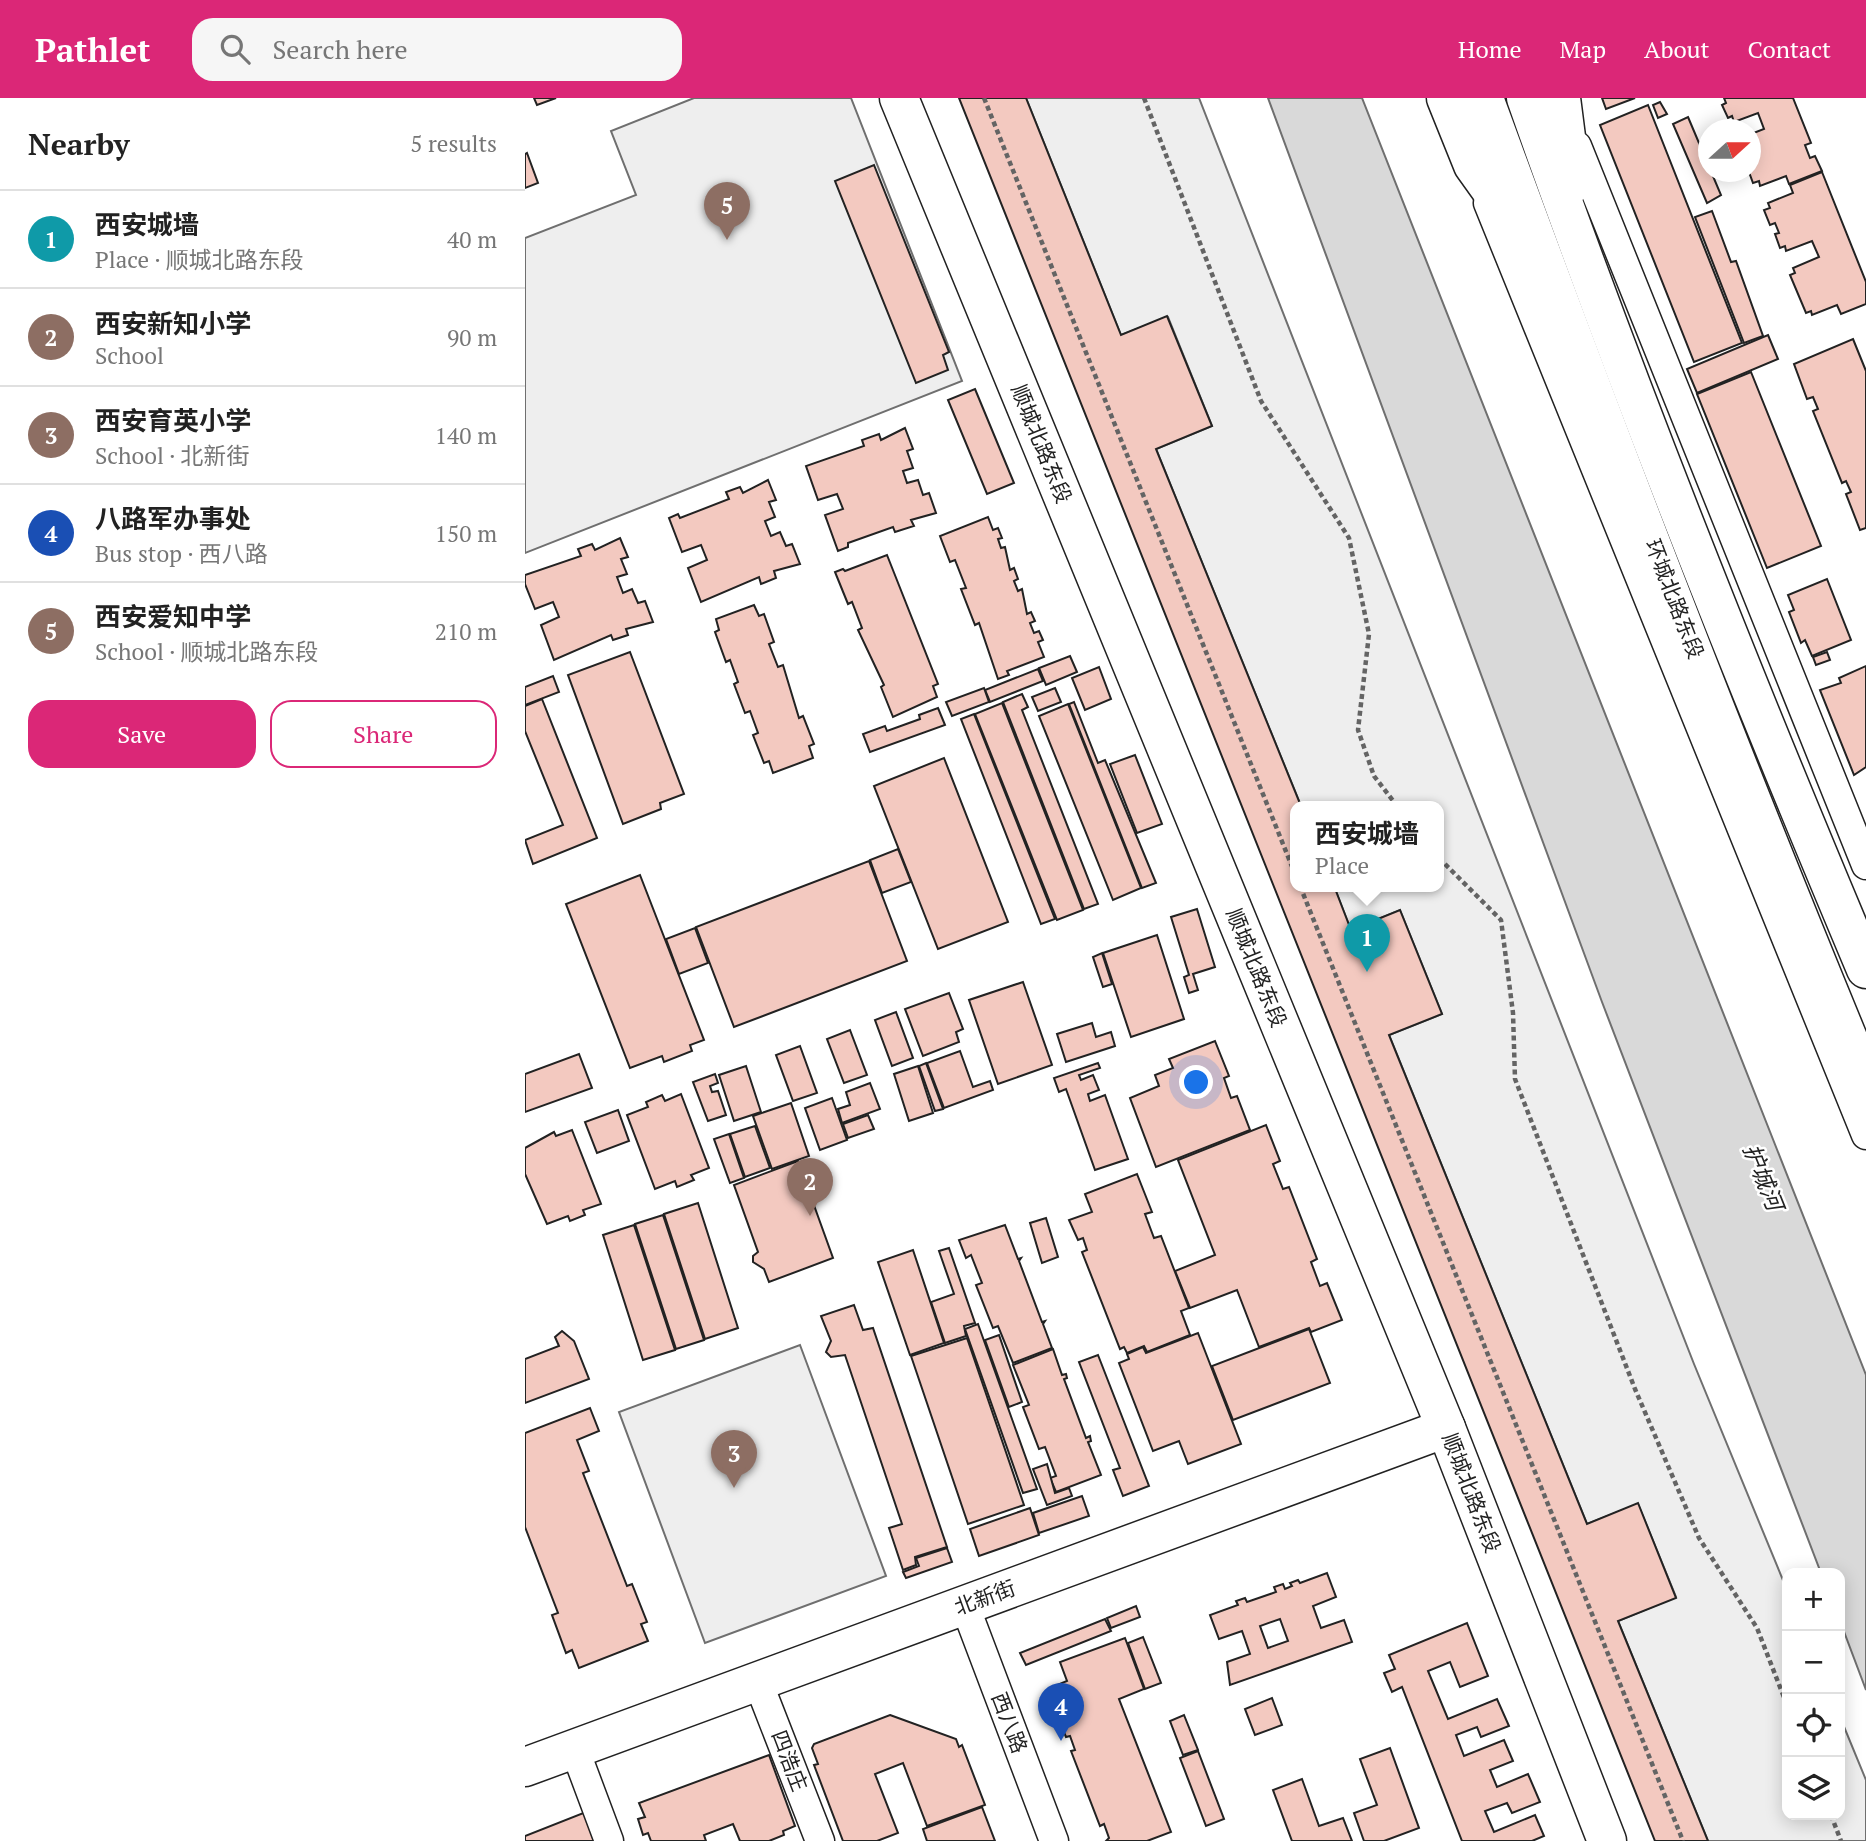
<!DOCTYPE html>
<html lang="en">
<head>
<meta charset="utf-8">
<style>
  :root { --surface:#fff; --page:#f6f6f6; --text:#222; --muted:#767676; --line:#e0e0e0; --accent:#db2777 }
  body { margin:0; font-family:"PT Serif","Noto Sans SC",serif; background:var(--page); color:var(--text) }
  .controls { position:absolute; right:21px; bottom:21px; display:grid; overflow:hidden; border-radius:14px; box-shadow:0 4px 18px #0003 }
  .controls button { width:63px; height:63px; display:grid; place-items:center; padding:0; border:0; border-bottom:2px solid var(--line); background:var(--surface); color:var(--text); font:35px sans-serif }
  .compass { position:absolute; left:1173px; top:21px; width:63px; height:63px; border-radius:50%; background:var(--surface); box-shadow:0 4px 18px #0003; rotate:69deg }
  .you { position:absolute; left:672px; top:985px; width:24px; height:24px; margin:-18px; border:5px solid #fff; border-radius:50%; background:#1a73e8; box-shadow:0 0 0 10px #1a73e833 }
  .badge { display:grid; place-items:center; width:46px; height:46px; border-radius:50%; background:var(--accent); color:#fff; font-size:23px; font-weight:700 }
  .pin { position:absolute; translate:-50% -58px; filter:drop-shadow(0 2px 4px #0008) }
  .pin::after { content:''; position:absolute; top:37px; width:24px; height:21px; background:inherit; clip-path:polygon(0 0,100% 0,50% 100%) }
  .popup { position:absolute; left:765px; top:703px; width:154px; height:91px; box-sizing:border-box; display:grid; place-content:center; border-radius:14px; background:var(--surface); filter:drop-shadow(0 2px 5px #0005); font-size:23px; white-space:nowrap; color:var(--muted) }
  .popup b { font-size:26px; color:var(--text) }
  .popup::after { content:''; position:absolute; left:50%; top:100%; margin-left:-14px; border:14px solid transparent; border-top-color:var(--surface) }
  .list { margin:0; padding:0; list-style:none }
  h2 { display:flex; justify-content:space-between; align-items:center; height:91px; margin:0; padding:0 28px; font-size:30px }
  h2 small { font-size:23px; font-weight:400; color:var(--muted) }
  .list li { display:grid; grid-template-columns:46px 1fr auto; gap:21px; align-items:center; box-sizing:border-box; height:98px; padding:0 28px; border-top:2px solid var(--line) }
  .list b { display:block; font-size:26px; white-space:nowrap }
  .list p { margin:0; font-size:23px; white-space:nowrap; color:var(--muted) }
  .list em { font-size:23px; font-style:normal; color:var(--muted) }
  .actions { display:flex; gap:14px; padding:21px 28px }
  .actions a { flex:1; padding:16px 0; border:2px solid var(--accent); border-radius:21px; text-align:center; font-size:24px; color:var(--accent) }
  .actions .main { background:var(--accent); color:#fff }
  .icon { flex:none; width:38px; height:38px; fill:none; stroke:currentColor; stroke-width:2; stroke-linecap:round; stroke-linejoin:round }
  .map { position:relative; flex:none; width:1341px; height:1743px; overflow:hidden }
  header { display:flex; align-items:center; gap:42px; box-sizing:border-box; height:98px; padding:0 35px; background:var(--accent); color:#fff }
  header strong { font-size:33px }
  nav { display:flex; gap:38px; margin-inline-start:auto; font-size:24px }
  .search { width:490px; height:63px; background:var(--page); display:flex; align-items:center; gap:18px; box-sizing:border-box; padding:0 24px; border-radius:21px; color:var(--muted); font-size:26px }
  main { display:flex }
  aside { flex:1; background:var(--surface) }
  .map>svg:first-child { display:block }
</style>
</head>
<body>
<header>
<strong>Pathlet</strong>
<div class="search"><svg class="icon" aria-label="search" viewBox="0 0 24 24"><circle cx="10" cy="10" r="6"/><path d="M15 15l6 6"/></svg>Search here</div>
<nav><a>Home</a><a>Map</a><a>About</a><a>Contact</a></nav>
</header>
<main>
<aside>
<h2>Nearby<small>5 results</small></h2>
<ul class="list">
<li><span class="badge" style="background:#0f9aa8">1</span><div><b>西安城墙</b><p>Place · 顺城北路东段</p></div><em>40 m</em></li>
<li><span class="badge" style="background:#8d6e63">2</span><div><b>西安新知小学</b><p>School</p></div><em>90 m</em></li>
<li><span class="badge" style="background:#8d6e63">3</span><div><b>西安育英小学</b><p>School · 北新街</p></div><em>140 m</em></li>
<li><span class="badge" style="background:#1a4fb4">4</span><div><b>八路军办事处</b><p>Bus stop · 西八路</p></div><em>150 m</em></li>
<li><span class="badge" style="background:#8d6e63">5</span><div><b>西安爱知中学</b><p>School · 顺城北路东段</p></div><em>210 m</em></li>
</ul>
<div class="actions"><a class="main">Save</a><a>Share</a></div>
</aside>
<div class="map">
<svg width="1341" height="1743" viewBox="0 0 1341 1743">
  <rect width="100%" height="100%" fill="#fff"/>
  <g fill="#eee" stroke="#6f6f6f" stroke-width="2">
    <path d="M169,0H326L437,283L0,455V140L111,97L86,33Z"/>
    <path d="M501,0H674L1169,1266L1262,1492V1717H1315V1619L1341,1682V1743H1183L1093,1523L1151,1499L1113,1406L1062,1426L864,937L917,916L875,812L826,832L809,788H914V708H776L631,351L687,328L643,219L596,237Z"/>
    <path d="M275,1247L361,1478L180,1545L94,1314Z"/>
  </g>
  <path fill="#d9d9d9" stroke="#6f6f6f" stroke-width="2" d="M743,0H837L1341,1277V1592L1315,1523V1475H1296L1077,904Z"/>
  <g fill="#f3c9c0" stroke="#222" stroke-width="2" fill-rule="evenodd">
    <path d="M9,0H31L12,7Z"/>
    <path d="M434,0H501L596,237L642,218L687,328L631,351L776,708H770V788H809L826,832L875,812L917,916L864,937L1062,1426L1113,1405L1151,1500L1093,1523L1183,1743H1130Z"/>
    <path d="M1077,0H1110L1081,11Z"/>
    <path d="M1199,0H1268L1286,45L1280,47L1285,60L1290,58L1297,73L1264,86L1261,78L1235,88L1234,83L1228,85L1224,74L1226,36L1239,31L1233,15L1209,24L1207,18L1203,20L1197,7L1201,5Z"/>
    <path d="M1135,4L1142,16L1133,20L1128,7Z"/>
    <path d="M1123,7L1217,245L1169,264L1075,27Z"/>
    <path d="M1163,19L1196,97L1182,105L1148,26Z"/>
    <path d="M2,55L13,85L0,90V56Z"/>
    <path d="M349,67L424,254L418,257L423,272L391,285L310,83Z"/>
    <path d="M1297,74L1341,184V206L1316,216L1312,207L1287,217L1286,213L1281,215L1265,177L1270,175L1268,170L1294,159L1287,143L1261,153L1260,148L1255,150L1250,136L1254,135L1250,125L1245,127L1239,112L1245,110L1243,105L1268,95L1265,87Z"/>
    <path d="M1187,113L1206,164L1211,163L1238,238L1219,245L1170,119Z"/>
    <path d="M1243,237L1253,261L1172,295L1162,271Z"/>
    <path d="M1328,241L1341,273V430L1335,432L1321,396L1326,394L1321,383L1317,385L1288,313L1293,311L1288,299L1282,301L1269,266Z"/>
    <path d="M1226,274L1296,448L1242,470L1172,296Z"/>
    <path d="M450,291L489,385L462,396L423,302Z"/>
    <path d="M380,330L388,351L382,353L388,370L378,373L382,385L393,382L398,397L404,395L411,415L386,422L389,428L370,434L368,429L323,445V449L313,453L300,417L318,411L312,396L293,402L281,368L339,348L337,342L354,336L356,342Z"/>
    <path d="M243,382L251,402L244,404L250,419L240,423L246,438L255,434L261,448L267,446L275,466L249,473L251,480L236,486L234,479L176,504L163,470L182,462L176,447L157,454L144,420L153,416L155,420L204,401L201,394L215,389L218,395Z"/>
    <path d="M463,419L468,432L473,430L477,440L473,441L476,450L480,449L485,472L489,470L493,481L489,483L493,493L497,491L502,516L506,514L510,523L505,525L509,535L514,533L518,542L513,544L519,559L482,573L484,577L473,581L454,525L450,527L436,491L441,490L430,462L425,464L415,438Z"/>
    <path d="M95,440L103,459L96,461L102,476L92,479L98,495L107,491L113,505L120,503L128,524L101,531L103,537L88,542L86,537L29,562L16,527L34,519L28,504L10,511L0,486V477L56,458L53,451L67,446L70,452Z"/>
    <path d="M362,457L413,586L408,588L412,599L368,619L356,589L359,587L333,532L337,530L327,504L323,506L310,474L318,471L320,473Z"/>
    <path d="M1302,481L1326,542L1287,558L1280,542L1276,545L1264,514L1269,512L1263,497Z"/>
    <path d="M229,507L234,518L239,516L249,544L244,546L253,569L258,567L274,620L278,618L289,646L284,648L288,660L248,675L244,663L239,665L228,637L233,635L225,613L220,615L209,586L213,584L205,562L201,564L190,534L194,532L191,521Z"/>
    <path d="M105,554L159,696L135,705L136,711L98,726L43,577Z"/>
    <path d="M1302,554L1305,562L1291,567L1288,559Z"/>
    <path d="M545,558L552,574L521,587L514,570Z"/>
    <path d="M1341,568V669L1329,677L1295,592L1316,585L1314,580Z"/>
    <path d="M574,569L586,601L560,612L547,580Z"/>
    <path d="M513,571L518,583L465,604L460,592Z"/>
    <path d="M28,578L34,594L0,607V589Z"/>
    <path d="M459,590L464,604L427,618L421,604Z"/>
    <path d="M530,590L536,604L513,613L507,599Z"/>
    <path d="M497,596L503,609L497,612L573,806L559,811L478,604Z"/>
    <path d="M17,601L72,740L8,766L0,742L38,727L0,633V608Z"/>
    <path d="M549,604L573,665L580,662L631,785L617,790L544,606Z"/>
    <path d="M477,605L558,812L532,822L450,616Z"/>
    <path d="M543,606L616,790L588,802L514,618Z"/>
    <path d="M413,610L420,627L345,654L338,636L360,628L362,633L395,621L394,617Z"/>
    <path d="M449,616L530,821L516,826L436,621Z"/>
    <path d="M610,657L637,726L612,735L585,666Z"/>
    <path d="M419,660L483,824L413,851L349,688Z"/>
    <path d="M373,751L386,784L357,795L345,762Z"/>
    <path d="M344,763L382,863L209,929L171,829Z"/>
    <path d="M115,777L179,942L165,947L167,953L139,964L137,958L105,970L41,806Z"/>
    <path d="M672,811L690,869L668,876L673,892L664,895L659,879L664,877L646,819Z"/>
    <path d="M170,830L183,865L154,876L141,841Z"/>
    <path d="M632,837L659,921L606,939L578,855Z"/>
    <path d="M577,855L587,886L578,889L568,859Z"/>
    <path d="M498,884L527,967L473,986L444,902Z"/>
    <path d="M424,895L438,931L431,934L434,944L398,958L380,911Z"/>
    <path d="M371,914L388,960L367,968L350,922Z"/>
    <path d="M567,925L571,939L586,934L590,948L541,964L532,936Z"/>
    <path d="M325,932L342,977L319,985L302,941Z"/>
    <path d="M690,943L704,978L699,980L706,1000L712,998L725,1032L631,1069L605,1000L634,988L630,977L648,970L644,961Z"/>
    <path d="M275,948L292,995L268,1003L251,957Z"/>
    <path d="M435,953L448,989L465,983L468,992L419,1010L402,965Z"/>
    <path d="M54,956L67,990L0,1014V976Z"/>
    <path d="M401,965L418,1011L410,1013L394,968Z"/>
    <path d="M573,965L575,970L554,977L556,982L568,977L574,992L563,996L565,1003L580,997L603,1061L570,1072L541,991L534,994L529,980Z"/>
    <path d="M221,968L236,1014L209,1023L194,977Z"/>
    <path d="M393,968L408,1015L384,1023L369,976Z"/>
    <path d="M190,976L193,985L185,988L187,994L193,993L201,1017L183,1023L168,984Z"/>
    <path d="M345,985L355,1011L317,1025L313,1011L325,1007L321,994Z"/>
    <path d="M156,996L184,1070L166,1077L169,1082L152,1089L150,1083L130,1091L102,1017L123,1009L121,1004L137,997L140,1003Z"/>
    <path d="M307,1000L322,1042L295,1052L280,1010Z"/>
    <path d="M266,1005L284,1058L247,1071L228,1018Z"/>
    <path d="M93,1012L104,1043L72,1055L60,1024Z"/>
    <path d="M343,1017L349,1031L323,1040L318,1026Z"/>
    <path d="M741,1027L755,1063L748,1066L758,1091L764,1089L792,1161L786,1164L795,1188L802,1185L817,1222L786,1234L784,1230L734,1249L712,1192L665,1210L650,1173L690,1157L653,1062Z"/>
    <path d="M230,1028L245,1070L220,1079L205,1036Z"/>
    <path d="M47,1032L76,1106L58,1112L60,1117L45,1123L43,1118L22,1126L0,1076V1050L29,1034L31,1038Z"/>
    <path d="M204,1036L219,1080L205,1085L189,1041Z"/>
    <path d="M273,1063L308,1160L244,1184L239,1171L228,1164V1158L233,1154L209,1087Z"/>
    <path d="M612,1076L627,1114L620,1116L629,1140L636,1138L664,1210L656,1213L665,1237L622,1254L619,1248L602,1255L599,1249L595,1251L557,1154L562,1152L558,1140L553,1142L544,1122L567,1114L560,1096Z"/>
    <path d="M173,1105L213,1230L180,1241L139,1116Z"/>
    <path d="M138,1117L179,1242L151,1251L110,1126Z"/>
    <path d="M521,1120L533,1159L517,1165L505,1125Z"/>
    <path d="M109,1127L150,1252L118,1262L78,1137Z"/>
    <path d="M480,1127L493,1161L496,1160L494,1163L517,1224L520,1223L518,1226L527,1250L488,1265L473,1228L468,1230L451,1187L457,1185L446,1157L441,1160L434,1142Z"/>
    <path d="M424,1150L450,1225L439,1228L441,1238L420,1245L406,1204L429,1196L414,1153Z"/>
    <path d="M388,1152L419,1245L385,1257L353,1164Z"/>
    <path d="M329,1207L338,1232L348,1230L422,1449L390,1459L391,1467L378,1472L364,1430L377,1426L320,1257L306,1259L301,1254L306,1243L296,1218Z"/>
    <path d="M453,1226L512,1391L498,1395L440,1231Z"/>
    <path d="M784,1231L805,1285L708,1322L687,1268Z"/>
    <path d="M37,1233L49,1243L64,1281L0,1305V1261L34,1248L30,1239Z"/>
    <path d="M673,1235L716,1346L663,1366L654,1343L628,1353L594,1265L604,1261L602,1256L618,1249L621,1255Z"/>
    <path d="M474,1237L497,1304L484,1309L460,1242Z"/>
    <path d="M442,1240L499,1407L443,1426L386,1258Z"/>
    <path d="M528,1251L537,1277L541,1276L542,1280L539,1281L561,1340L565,1338L566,1343L563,1344L576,1377L531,1394L525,1380L531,1378L520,1349L514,1351L498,1309L504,1307L488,1267Z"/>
    <path d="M573,1257L624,1388L598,1398L588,1372L595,1370L554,1264Z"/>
    <path d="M65,1310L74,1333L52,1342L64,1373L58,1375L102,1488L107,1486L122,1524L116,1526L123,1543L54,1570L47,1552L41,1555L27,1517L33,1515L0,1429V1335Z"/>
    <path d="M522,1366L530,1395L544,1390L547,1398L522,1407L508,1371Z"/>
    <path d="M557,1398L564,1418L514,1435L508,1415Z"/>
    <path d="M505,1410L514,1437L454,1458L445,1431Z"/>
    <path d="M422,1450L427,1464L381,1480L378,1474L394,1468L391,1460Z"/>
    <path d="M802,1475L811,1499L788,1508L796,1530L819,1522L827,1544L705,1587L702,1564L725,1556L717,1533L694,1541L685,1517L713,1507L711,1503L720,1500L722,1504L751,1494L749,1489L758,1486L760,1491L767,1488L765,1485L773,1482L775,1485ZM755,1521L763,1543L743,1550L735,1528Z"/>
    <path d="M611,1508L615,1519L586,1530L582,1520Z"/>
    <path d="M580,1521L586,1533L501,1567L495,1555Z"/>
    <path d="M942,1525L963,1578L935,1589L925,1564L903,1573L923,1621L972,1601L984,1628L956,1639L952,1629L931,1637L939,1658L979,1642L988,1663L965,1672L972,1689L1003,1676L1015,1704L987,1715L982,1705L960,1713L969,1734L1010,1717L1019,1738L1007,1743H937L877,1589L867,1594L859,1575L870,1571L864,1557Z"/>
    <path d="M618,1539L636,1585L620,1591L603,1545Z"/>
    <path d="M600,1540L619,1591L594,1601L646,1734L622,1743H581L584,1740L579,1726L575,1728L546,1653L550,1652L545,1638L541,1639L529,1610L534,1608L529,1595L534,1593L532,1587L542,1583L535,1564Z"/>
    <path d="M747,1600L757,1627L730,1637L720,1611Z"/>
    <path d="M365,1617L431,1641L434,1649L437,1647L460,1707L402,1728L378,1665L350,1676L373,1735L352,1743H318L289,1667L293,1666L287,1650L289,1646Z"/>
    <path d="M659,1617L673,1652L658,1657L645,1623Z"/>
    <path d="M865,1650L894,1730L859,1743H839L829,1715L852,1707L835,1661Z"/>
    <path d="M673,1653L699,1721L681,1728L655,1660Z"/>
    <path d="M244,1657L270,1728L258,1733L259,1737L244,1743H215L208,1726L179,1737L181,1743H126L123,1735L118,1737L113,1721L120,1719L114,1705Z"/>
    <path d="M777,1681L794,1728L818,1720L827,1743H767L748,1692Z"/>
    <path d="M457,1709L470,1743H402L398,1731Z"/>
    <path d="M71,1710L83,1743H0V1738Z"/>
  </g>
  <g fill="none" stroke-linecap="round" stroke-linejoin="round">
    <defs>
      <g id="street">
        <path d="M1052,48L1341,767"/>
        <path d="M963,105L1341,1037"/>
        <path d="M440,1508L529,1743"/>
        <path d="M233,1584L295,1743"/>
        <path d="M50,1652L84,1743"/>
      </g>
      <g id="secondary">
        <path d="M374,0L921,1330L1082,1743"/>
        <path d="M0,1669L921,1330"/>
      </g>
      <g id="primary">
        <path d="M921,0L948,67L993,130"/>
        <path d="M959,0C1080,330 1206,659 1341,984"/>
        <path d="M1001,0C1104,294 1220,584 1341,871"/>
        <path d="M1036,0L1047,86"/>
      </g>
    </defs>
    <use href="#street" stroke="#222" stroke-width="31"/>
    <use href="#secondary" stroke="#222" stroke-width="41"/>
    <use href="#primary" stroke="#222" stroke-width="41"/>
    <g stroke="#646464" stroke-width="4.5" stroke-dasharray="5 3.5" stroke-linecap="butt">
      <path d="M459,0L770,776"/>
      <path d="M619,0L736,303L824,440L844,536L833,632L849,678L872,708"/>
      <path d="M914,760L976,822L988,915L990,981L1110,1291L1174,1440L1232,1530L1262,1607"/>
      <path d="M775,788L1158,1743"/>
      <path d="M1306,1717L1316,1743"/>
    </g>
    <use href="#street" stroke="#fff" stroke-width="28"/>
    <use href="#secondary" stroke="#fff" stroke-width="38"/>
    <use href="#primary" stroke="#fff" stroke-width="38"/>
  </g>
  <g text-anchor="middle" stroke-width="5" stroke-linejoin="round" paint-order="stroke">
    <g font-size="21" fill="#222" stroke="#fff">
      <text transform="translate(516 346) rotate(68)" y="7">顺城北路东段</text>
      <text transform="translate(1149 501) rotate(69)" y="7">环城北路东段</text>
      <text transform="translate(731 870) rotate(68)" y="7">顺城北路东段</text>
      <text transform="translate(946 1395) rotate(69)" y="7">顺城北路东段</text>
      <text transform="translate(460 1500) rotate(-20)" y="7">北新街</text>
      <text transform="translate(484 1625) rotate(69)" y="7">西八路</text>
      <text transform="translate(264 1663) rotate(69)" y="7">四浩庄</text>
    </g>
    <g font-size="23" font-style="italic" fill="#222" stroke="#fff">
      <text transform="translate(1238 1079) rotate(68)" y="8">护城河</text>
    </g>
  </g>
</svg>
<div class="controls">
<button>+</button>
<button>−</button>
<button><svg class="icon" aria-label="locate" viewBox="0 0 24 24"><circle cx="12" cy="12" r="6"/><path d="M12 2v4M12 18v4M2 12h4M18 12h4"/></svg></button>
<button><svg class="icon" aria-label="layers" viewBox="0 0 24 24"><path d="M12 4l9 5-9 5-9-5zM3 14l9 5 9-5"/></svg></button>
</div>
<svg class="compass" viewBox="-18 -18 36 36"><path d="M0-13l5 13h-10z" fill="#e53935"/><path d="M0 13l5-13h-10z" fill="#767676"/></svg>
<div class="you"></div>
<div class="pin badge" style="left:842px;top:874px;background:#0f9aa8">1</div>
<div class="popup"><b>西安城墙</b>Place</div>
<div class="pin badge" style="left:285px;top:1118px;background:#8d6e63">2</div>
<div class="pin badge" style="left:209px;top:1390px;background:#8d6e63">3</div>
<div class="pin badge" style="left:536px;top:1643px;background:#1a4fb4">4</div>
<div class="pin badge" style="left:202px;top:142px;background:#8d6e63">5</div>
</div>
</main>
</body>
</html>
